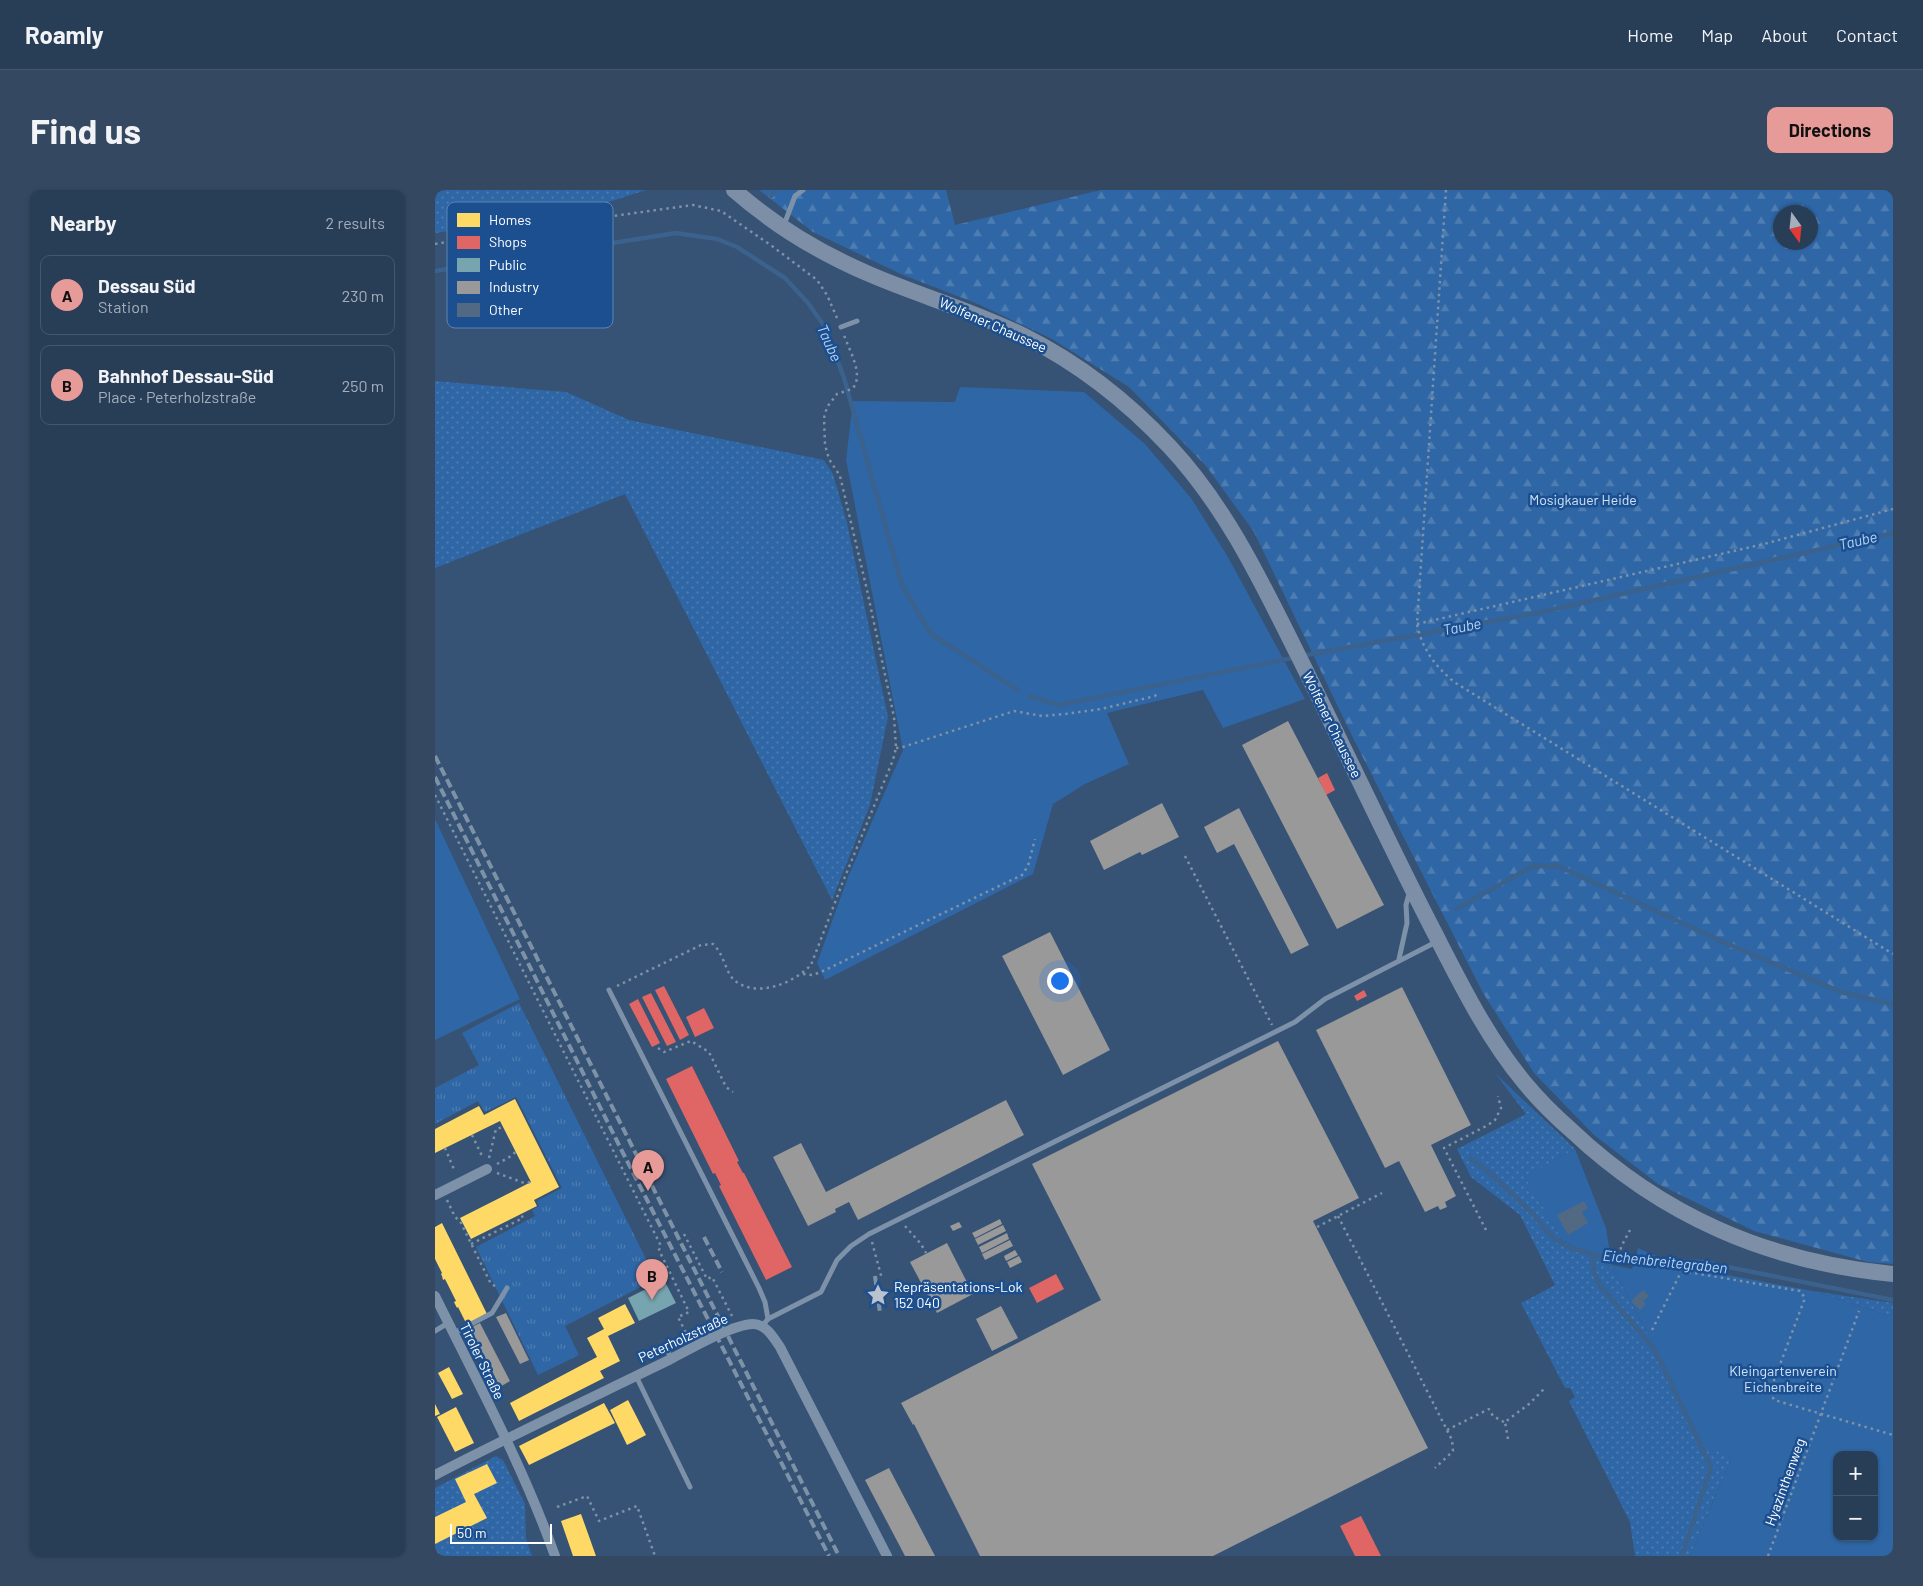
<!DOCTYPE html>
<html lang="en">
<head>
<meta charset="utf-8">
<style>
  :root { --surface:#283e57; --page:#344961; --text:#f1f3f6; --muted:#a5aeba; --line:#44576d; --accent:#e69b98 }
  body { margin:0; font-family:Barlow,sans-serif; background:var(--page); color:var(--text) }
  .controls { position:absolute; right:15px; bottom:15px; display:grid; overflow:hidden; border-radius:10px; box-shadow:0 1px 4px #0004 }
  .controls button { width:45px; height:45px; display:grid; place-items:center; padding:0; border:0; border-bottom:1px solid var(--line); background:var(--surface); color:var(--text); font:25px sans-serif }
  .compass { position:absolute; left:1338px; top:15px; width:45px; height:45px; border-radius:50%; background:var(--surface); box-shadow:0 1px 4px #0004; rotate:165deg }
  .scale { position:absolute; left:15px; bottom:12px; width:102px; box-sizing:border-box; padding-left:5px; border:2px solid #fff; border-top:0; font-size:14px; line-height:18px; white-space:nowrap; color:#fff; -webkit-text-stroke:4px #1b4f8f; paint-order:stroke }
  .you { position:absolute; left:624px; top:790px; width:18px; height:18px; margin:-12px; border:4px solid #fff; border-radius:50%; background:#1a73e8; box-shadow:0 0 0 8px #1a73e833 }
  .badge { display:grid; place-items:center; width:32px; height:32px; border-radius:50%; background:var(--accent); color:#111; font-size:16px; font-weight:700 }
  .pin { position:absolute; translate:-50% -41px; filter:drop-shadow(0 1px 2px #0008) }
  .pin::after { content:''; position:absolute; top:26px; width:18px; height:15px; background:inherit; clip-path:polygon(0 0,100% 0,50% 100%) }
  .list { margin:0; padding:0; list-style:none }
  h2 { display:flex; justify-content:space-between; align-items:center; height:65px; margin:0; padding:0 20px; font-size:21px }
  h2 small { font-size:16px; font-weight:400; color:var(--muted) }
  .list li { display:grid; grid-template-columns:32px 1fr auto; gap:15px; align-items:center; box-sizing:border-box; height:80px; margin:0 10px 10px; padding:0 10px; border:1px solid var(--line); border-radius:10px }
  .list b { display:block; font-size:19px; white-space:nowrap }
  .list p { margin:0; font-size:16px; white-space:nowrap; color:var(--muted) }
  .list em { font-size:16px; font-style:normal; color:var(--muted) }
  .map { position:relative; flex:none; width:1458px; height:1366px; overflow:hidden; border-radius:10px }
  header { display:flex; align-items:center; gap:30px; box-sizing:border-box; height:70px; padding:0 25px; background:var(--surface); border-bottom:1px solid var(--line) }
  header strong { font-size:24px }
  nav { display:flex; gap:28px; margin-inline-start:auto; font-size:18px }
  .intro { display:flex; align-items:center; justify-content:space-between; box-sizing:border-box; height:120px; padding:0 30px }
  h1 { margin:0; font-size:35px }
  .button { padding:12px 22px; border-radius:10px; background:var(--accent); color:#111; font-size:18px; font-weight:700 }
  main { display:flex; gap:30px; padding:0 30px }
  aside { flex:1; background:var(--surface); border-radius:10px; box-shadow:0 1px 4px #0004 }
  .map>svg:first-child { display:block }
</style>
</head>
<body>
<header>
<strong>Roamly</strong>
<nav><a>Home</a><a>Map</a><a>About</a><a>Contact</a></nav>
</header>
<div class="intro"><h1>Find us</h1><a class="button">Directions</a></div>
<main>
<aside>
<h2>Nearby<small>2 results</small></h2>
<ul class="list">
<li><span class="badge">A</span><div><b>Dessau Süd</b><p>Station</p></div><em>230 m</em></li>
<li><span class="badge">B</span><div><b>Bahnhof Dessau-Süd</b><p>Place · Peterholzstraße</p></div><em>250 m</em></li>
</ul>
</aside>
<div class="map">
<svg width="1458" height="1366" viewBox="0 0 1458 1366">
  <defs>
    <pattern id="grass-dots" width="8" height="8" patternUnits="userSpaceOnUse" patternTransform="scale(1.25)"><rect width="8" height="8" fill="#2f66a5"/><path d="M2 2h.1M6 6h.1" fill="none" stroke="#4e7db2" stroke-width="1.8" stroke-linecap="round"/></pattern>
    <pattern id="forest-firs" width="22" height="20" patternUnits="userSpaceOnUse" patternTransform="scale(1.25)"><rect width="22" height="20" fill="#2f66a5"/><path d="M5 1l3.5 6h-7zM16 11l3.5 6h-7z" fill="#4e7db2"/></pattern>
    <pattern id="park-tufts" width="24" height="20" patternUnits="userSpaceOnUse" patternTransform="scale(1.25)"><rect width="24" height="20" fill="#2f66a5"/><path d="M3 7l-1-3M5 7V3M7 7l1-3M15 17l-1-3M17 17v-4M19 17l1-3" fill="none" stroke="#4e7db2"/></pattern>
  </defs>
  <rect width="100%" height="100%" fill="#365274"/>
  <g fill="url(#grass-dots)">
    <path d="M0,0H211L133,25L0,43Z"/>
    <path d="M0,191L131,202L194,230L389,270L398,284L412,333L453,527L435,615L397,710L190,304L0,378Z"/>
    <path d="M1060,883L1140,959L1091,987L1128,1051L1177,1077L1212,1142L1297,1267L1255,1366H1200L1195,1332L1134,1211L1140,1207L1135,1198H1130L1086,1113L1120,1095L1085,1025L1036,987L1022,959L1091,924Z"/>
    <path d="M1378,1101L1458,1113V1127Z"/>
    <path d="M61,1266L68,1270L90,1314L91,1348L97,1366H0V1298Z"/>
  </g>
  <path fill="url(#forest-firs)" fill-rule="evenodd" d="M324,0H511L520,35L666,0H1458V1074L1433,1072L1319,1041L1223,994L1159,945L1099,883L1048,803L919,550L819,342L771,276L694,197L617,149L543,114L468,85L378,42ZM1346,22H1376V52H1346Z"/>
  <path fill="url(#park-tufts)" d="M84,813L221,1089L130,1136L144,1165L103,1185L41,1057L100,1026L97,1020L104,1016L102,1011L127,998L81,907L50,922L43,911L0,934V898L44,875L27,843Z"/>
  <g fill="#2f66a5" fill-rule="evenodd">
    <path d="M525,197L649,202L710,254L756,308L793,367L870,509L788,538L768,500L672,523L694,574L650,594L618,614L598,684L390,790L382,773L413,687L468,560L411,270L418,211L520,212Z"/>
    <path d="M0,629L85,809L0,850Z"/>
    <path d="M1140,959L1171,1038L1177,1075L1197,1079L1203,1058L1244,1076L1378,1101L1458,1127V1366H1255L1297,1267L1268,1255L1212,1142L1177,1077L1128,1051L1090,987ZM1402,1265H1439V1347H1402Z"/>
  </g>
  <g fill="#ffd966">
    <path d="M80,909L124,997L99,1010L102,1016L36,1049L25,1028L96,992L65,931L0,963V939L44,916L49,925Z"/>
    <path d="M7,1033L52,1124L32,1135L23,1117L22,1118L19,1112L21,1111L10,1089L8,1090L7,1086L6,1084L7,1083L0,1069V1037Z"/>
    <path d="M190,1114L200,1133L173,1146L185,1171L165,1181L169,1188L84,1231L75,1213L162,1167L152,1148L169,1139L163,1128Z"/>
    <path d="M14,1177L28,1204L17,1209L3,1183Z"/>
    <path d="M193,1210L211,1245L192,1255L175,1220Z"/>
    <path d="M169,1213L180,1233L94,1275L84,1256Z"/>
    <path d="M0,1214L5,1224L0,1226Z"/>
    <path d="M21,1217L39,1253L20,1262L2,1227Z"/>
    <path d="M52,1274L62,1293L39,1304L52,1328L0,1354V1327L31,1312L20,1289Z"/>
    <path d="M146,1324L161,1366H138L126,1331Z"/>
  </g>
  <g fill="#e06666">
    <path d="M892,583L900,600L891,605L883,588Z"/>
    <path d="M229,796L254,845L245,850L220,800Z"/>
    <path d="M929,800L932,806L922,811L919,806Z"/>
    <path d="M216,803L241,852L232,856L207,807Z"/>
    <path d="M203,809L225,853L217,857L194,814Z"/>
    <path d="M269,818L279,838L260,847L251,827Z"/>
    <path d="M257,876L304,971L302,972L308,983H309L357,1077L331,1090L284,996L286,995L280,983L278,984L231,889Z"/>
    <path d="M621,1084L629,1099L602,1113L594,1098Z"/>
    <path d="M926,1326L946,1366H920L905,1336Z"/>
  </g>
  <path fill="#76a5af" d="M229,1090L241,1113L204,1131L193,1108Z"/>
  <g fill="#999">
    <path d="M853,531L949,715L902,739L807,555Z"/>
    <path d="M727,613L744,647L707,665L705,662L669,680L655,651Z"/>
    <path d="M804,618L874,755L856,764L799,654L782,663L769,637Z"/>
    <path d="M615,742L675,860L628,885L567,766Z"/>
    <path d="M967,797L1036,935L996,955L1021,1006L1010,1012L1012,1017L1005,1020L1003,1016L990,1022L964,971L950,978L881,840Z"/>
    <path d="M843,851L924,1008L878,1031L993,1258L778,1366H545L479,1234L478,1235L466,1213L666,1110L597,974Z"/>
    <path d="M571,910L589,945L423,1030L414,1012L400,1019L401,1022L373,1036L338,967L366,953L391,1002Z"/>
    <path d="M565,1029L567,1034L540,1048L537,1043Z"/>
    <path d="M524,1032L527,1037L518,1041L515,1036Z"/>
    <path d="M568,1035L571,1041L543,1055L540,1049Z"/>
    <path d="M572,1043L574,1049L547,1063L544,1057Z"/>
    <path d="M575,1050L578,1056L550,1070L547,1064Z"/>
    <path d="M512,1053L538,1104L502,1123L475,1072Z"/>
    <path d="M580,1060L583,1065L571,1071L569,1066Z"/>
    <path d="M584,1066L587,1072L575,1078L572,1072Z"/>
    <path d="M566,1116L583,1148L557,1161L541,1129Z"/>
    <path d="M71,1123L94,1170L85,1174L61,1127Z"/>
    <path d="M45,1133L75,1191L65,1197L35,1138Z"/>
    <path d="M454,1278L487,1341L500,1366H470L430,1290Z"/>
  </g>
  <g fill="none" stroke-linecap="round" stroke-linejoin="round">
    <g stroke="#3b618d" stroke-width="4.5">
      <path d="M336,6L339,0"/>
      <path d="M0,81L241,43L282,49L302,57L350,88L373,113L390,137L409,188L467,395L496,444L583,500"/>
      <path d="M594,506L624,515L877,464L1102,423L1458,343"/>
      <path d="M1021,719L1098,676H1123L1286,751L1406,802L1458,814"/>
      <path d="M1036,968L1057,985L1099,1025L1114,1044L1132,1057L1172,1068L1268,1072L1458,1110"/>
      <path d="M1157,1064L1159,1082L1164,1094L1220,1160L1276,1277L1247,1366"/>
    </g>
  </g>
  <g fill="#526984">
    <path d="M1149,1011L1153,1018L1147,1022L1153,1033L1133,1045L1122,1025Z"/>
    <path d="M1208,1100L1214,1106L1208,1111L1211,1114L1205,1120L1196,1111Z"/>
  </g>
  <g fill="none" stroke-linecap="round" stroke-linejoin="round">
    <g stroke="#7d92a8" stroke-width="2.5" stroke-dasharray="2.5 4" stroke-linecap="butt">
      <path d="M1011,0L982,434C987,459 1000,476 1019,492L1458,764"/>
      <path d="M0,54L120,34L258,15L286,21L337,56L382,90L392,105L402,128"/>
      <path d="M982,434L1329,354L1458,319"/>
      <path d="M461,558L468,557L579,521L607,526L630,524L666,519L720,506L723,502"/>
      <path d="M0,605L226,1056L224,1060L254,1122L243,1127L253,1147"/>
      <path d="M750,666L837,835"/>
      <path d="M368,784L377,785L386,782L587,685L593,676L600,649"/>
      <path d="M182,796L266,755L278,754C289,764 290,781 299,790C321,809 359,793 376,775L409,689L458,570L461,558L459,527L432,400L405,286L394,269L390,255L389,228L392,217L402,204L417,199C430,186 414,160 409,145"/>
      <path d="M223,858L229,862L256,851L274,862L291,897L298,902"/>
      <path d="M37,945L48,968"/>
      <path d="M10,958L20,982"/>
      <path d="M54,968L61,939L68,937"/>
      <path d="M62,974L78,965L80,962"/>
      <path d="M62,983L89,993L96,992"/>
      <path d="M12,1010L20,1027L25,1031L56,1094L62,1097"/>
      <path d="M903,1026L1017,1250L1018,1261L1000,1278"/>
      <path d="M470,1036L486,1054L491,1063"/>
      <path d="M882,1037L947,1003"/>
      <path d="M1051,1040L1009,958L1053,935L1060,930L1066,918L1063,906"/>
      <path d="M249,1044L272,1089L277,1087L297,1126"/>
      <path d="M437,1052L447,1089"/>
      <path d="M36,1054L88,1028L86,1024"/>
      <path d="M1185,1066L1186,1057L1195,1040"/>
      <path d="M1217,1140L1245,1084L1253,1082L1365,1101L1370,1108L1335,1201L1339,1210L1458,1245"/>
      <path d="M1012,1240L1054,1219L1058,1226L1069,1232"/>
      <path d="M1073,1249L1070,1232L1094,1214L1110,1198"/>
      <path d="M122,1317L152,1306L164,1331L202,1316L220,1366"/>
      <path d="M1333,1366L1424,1121"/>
    </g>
    <g stroke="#7d92a8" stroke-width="5">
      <path d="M349,35L360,6L368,0"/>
      <path d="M406,137L422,131"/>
      <path d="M964,769L972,733L971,715L974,704"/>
      <path d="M174,800L324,1098L330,1112L333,1129"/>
      <path d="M327,1136L333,1129L386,1102L402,1070L416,1056L434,1044L860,832L890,809L1001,752"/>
      <path d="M0,1141L13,1133"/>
      <path d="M19,1143L57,1123L72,1098"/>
      <path d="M231,1156L236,1169"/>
      <path d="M201,1186L255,1297"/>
    </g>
    <g stroke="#7d92a8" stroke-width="10">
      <path d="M0,1005L52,979"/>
      <path d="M0,1106C42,1191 88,1276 120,1366"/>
      <path d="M0,1285C77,1245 156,1208 234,1170C253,1160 298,1134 318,1134C331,1134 338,1147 345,1157L452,1366"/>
    </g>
    <path stroke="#7d8ea7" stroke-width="16" d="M299,0C339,35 385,63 434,84C485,106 539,121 589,146C645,174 693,212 735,257C791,317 826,391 862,463C907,553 949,644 995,734C1023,788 1050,845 1089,892C1103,909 1119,925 1136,940C1227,1026 1333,1072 1458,1084"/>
    <g stroke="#7e92a7" stroke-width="4" stroke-dasharray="9 4" stroke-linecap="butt">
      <path d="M0,566L404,1366"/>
      <path d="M0,587L188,963L394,1366"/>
      <path d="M269,1047L287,1082"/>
      <path d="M440,1086L445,1123"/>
    </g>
  </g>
  <defs>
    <symbol id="sight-bare" viewBox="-9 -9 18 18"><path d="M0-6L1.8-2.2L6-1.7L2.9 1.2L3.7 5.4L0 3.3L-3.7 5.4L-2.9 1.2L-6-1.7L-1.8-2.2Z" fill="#b9c2ce" stroke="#1b4f8f" stroke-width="2.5" paint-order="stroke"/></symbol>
  </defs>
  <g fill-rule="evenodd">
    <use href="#sight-bare" x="427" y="1089" width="32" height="32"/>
  </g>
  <g text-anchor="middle" stroke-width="5" stroke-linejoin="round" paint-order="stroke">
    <g font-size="14" fill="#fff" stroke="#1b4f8f">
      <text transform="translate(558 135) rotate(24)" y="5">Wolfener Chaussee</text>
      <text transform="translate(897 535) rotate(64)" y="5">Wolfener Chaussee</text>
      <text transform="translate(248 1148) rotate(-25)" y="5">Peterholzstraße</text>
      <text transform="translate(47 1171) rotate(64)" y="5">Tiroler Straße</text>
      <text transform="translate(1350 1292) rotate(-70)" y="5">Hyazinthenweg</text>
    </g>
    <g font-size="14" fill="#cfe3fa" stroke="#1b4f8f">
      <text x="1148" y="315">Mosigkauer Heide</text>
      <text x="1348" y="1186">Kleingartenverein<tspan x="1348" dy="16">Eichenbreite</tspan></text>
    </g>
    <g font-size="14" fill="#fff" stroke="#1b4f8f" text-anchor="start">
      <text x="459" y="1102">Repräsentations-Lok<tspan x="459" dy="16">152 040</tspan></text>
    </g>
    <g font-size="15" font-style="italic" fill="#b5d3f5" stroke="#1b4f8f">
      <text transform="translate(394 153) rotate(66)" y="5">Taube</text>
      <text transform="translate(1423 351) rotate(-13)" y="5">Taube</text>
      <text transform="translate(1027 437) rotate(-11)" y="5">Taube</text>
      <text transform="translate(1230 1072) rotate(6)" y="5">Eichenbreitegraben</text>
    </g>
  </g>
  <rect x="12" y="12" width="166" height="126" rx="8" fill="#1b4f8f" stroke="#5f84b1" stroke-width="1"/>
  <rect x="22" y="23" width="23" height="14" fill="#ffd966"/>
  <rect x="22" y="46" width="23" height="13" fill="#e06666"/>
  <rect x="22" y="68" width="23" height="14" fill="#76a5af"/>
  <rect x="22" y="91" width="23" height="13" fill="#999"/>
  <rect x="22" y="113" width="23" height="14" fill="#526984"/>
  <g font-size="14" fill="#fff">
    <text x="54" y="35">Homes</text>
    <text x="54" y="57">Shops</text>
    <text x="54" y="80">Public</text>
    <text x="54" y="102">Industry</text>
    <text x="54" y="125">Other</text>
  </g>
</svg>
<div class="controls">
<button>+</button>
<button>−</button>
</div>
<svg class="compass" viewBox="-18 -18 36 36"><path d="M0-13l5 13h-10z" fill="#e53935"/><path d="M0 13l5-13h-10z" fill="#a5aeba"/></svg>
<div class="scale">50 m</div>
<div class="you"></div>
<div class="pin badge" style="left:213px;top:1001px">A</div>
<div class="pin badge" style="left:217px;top:1110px">B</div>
</div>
</main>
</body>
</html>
